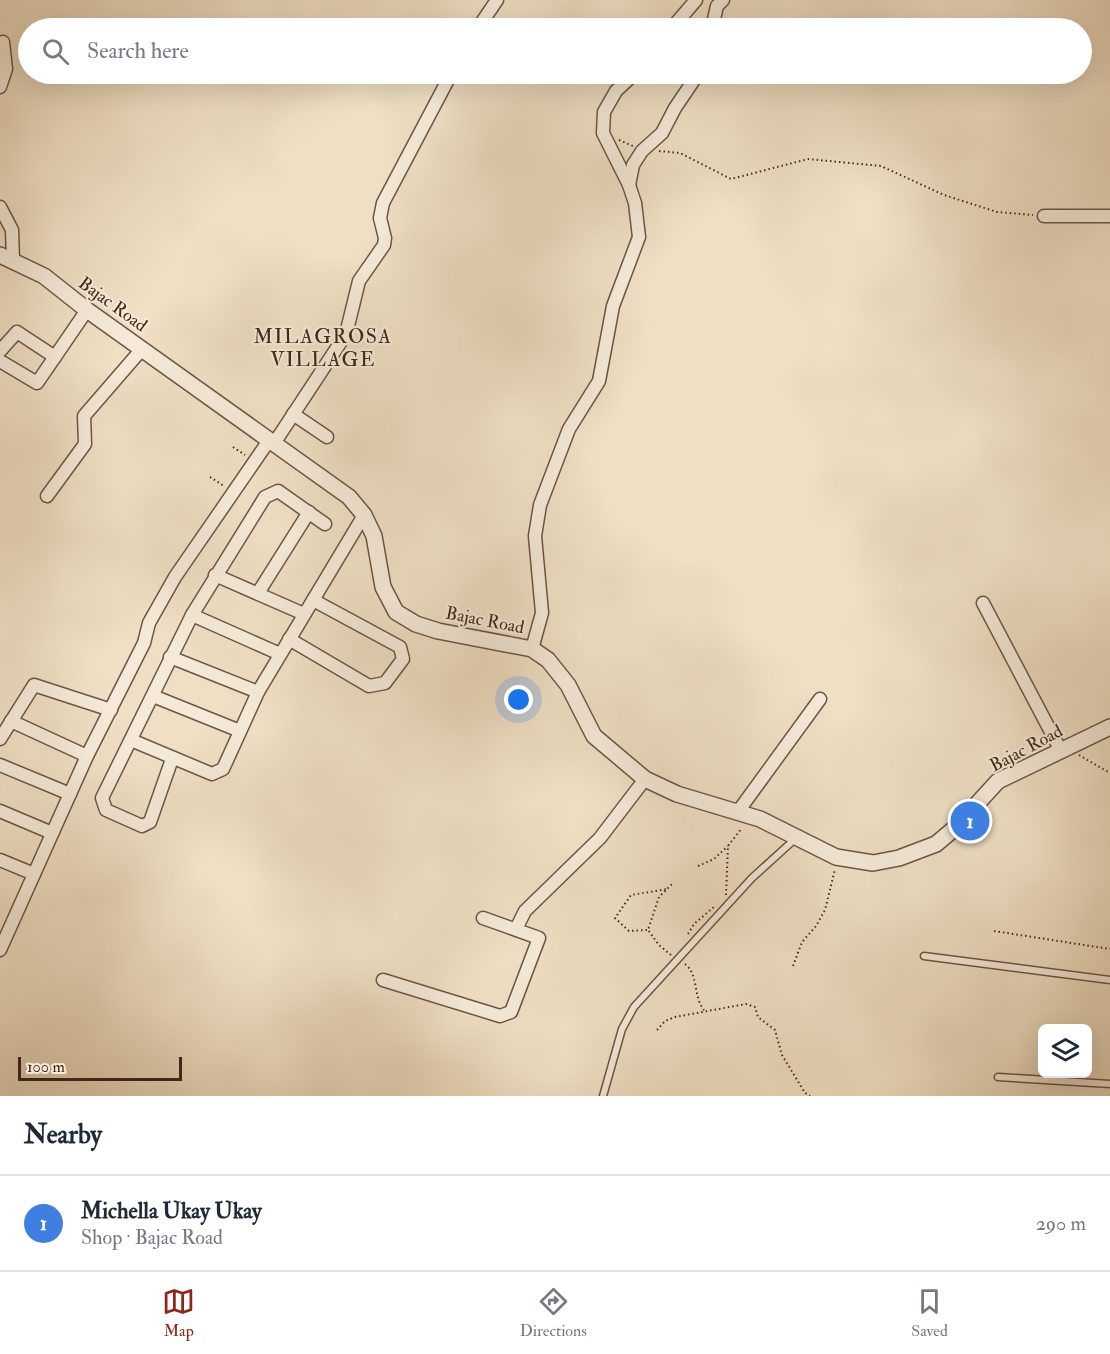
<!DOCTYPE html>
<html lang="en">
<head>
<meta charset="utf-8">
<style>
  :root { --surface:#fff; --page:#f6f6f7; --text:#1f2937; --muted:#747a83; --line:#e0e1e3; --accent:#8f2418 }
  body { margin:0; font-family:"IM FELL Double Pica",serif; background:var(--page); color:var(--text) }
  .controls { position:absolute; right:18px; bottom:18px; display:grid; overflow:hidden; border-radius:9px; box-shadow:0 6px 24px #0002 }
  .controls button { width:54px; height:54px; display:grid; place-items:center; padding:0; border:0; border-bottom:2px solid var(--line); background:var(--surface); color:var(--text); font:30px sans-serif }
  .scale { position:absolute; left:18px; bottom:15px; width:164px; box-sizing:border-box; padding-left:6px; border:3px solid #422719; border-top:0; font-size:16px; line-height:21px; white-space:nowrap; color:#422719; -webkit-text-stroke:4px #f5ead9; paint-order:stroke }
  .you { position:absolute; left:519px; top:700px; width:21px; height:21px; margin:-15px; border:4px solid #fff; border-radius:50%; background:#1a73e8; box-shadow:0 0 0 9px #1a73e833 }
  .badge { display:grid; place-items:center; width:39px; height:39px; border-radius:50%; background:var(--accent); color:#fff; font-size:20px; font-weight:700 }
  .pin { position:absolute; translate:-50% -50%; border:3px solid #fff; box-shadow:0 2px 6px #0006 }
  .list { margin:0; padding:0; list-style:none }
  h2 { display:flex; justify-content:space-between; align-items:center; height:78px; margin:0; padding:0 24px; font-size:26px }
  h2 small { font-size:20px; font-weight:400; color:var(--muted) }
  .list li { display:grid; grid-template-columns:39px 1fr auto; gap:18px; align-items:center; box-sizing:border-box; height:96px; padding:0 24px; border-top:2px solid var(--line) }
  .list b { display:block; font-size:22px; white-space:nowrap }
  .list p { margin:0; font-size:20px; white-space:nowrap; color:var(--muted) }
  .list em { font-size:20px; font-style:normal; color:var(--muted) }
  .icon { flex:none; width:33px; height:33px; fill:none; stroke:currentColor; stroke-width:2; stroke-linecap:round; stroke-linejoin:round }
  .map { position:relative; flex:none; width:1110px; height:1096px; overflow:hidden }
  .search { position:absolute; background:var(--surface); box-shadow:0 6px 24px #0002; left:18px; right:18px; top:18px; height:66px; display:flex; align-items:center; gap:15px; box-sizing:border-box; padding:0 21px; border-radius:33px; color:var(--muted); font-size:22px }
  .sheet { height:174px; background:var(--surface) }
  nav { display:flex; justify-content:space-around; align-items:center; box-sizing:border-box; height:84px; border-top:2px solid var(--line); background:var(--surface); font-size:16px; color:var(--muted) }
  nav a { display:grid; justify-items:center; gap:3px }
  nav .on { color:var(--accent) }
  .map>svg:first-child { display:block }
</style>
</head>
<body>
<div class="map">
<svg width="1110" height="1096" viewBox="0 0 1110 1096">
  <rect width="100%" height="100%" fill="#efdfc4"/>
  <filter id="stains"><feTurbulence type="fractalNoise" baseFrequency=".00333" numOctaves="4"/><feColorMatrix values="0 0 0 0 .2 0 0 0 0 .09 0 0 0 0 .02 0 0 0 .5 -.17"/></filter>
  <radialGradient id="worn" r=".72"><stop offset=".6" stop-color="#630" stop-opacity="0"/><stop offset="1" stop-color="#630" stop-opacity=".3"/></radialGradient>
  <g fill="none" stroke-linecap="round" stroke-linejoin="round">
    <defs>
      <g id="service">
        <path d="M924,956L1110,980"/>
        <path d="M998,1077L1110,1084"/>
        <path d="M603,1096L622,1029L634,1007L752,878L795,839"/>
      </g>
      <g id="minor">
        <path d="M478,28L497,0"/>
        <path d="M672,28L696,0"/>
        <path d="M712,28L717,6L723,0"/>
        <path d="M0,87L6,69L3,42"/>
        <path d="M629,185L633,165L642,151L662,133L675,108L698,74"/>
        <path d="M0,207L12,230L13,260"/>
        <path d="M1044,216H1110"/>
        <path d="M0,351L17,332L55,357"/>
        <path d="M0,361L37,383L87,310"/>
        <path d="M293,414L327,437"/>
        <path d="M275,442L346,334L359,281L384,245L385,238L380,218L383,203L451,74"/>
        <path d="M47,496L85,444L84,416L142,349"/>
        <path d="M215,575L304,614"/>
        <path d="M258,593L309,512"/>
        <path d="M983,603L1061,751"/>
        <path d="M192,615L280,654"/>
        <path d="M289,639L369,686L385,683L403,659L400,647L313,600"/>
        <path d="M532,649L542,613L535,536L540,505L569,429L599,381L613,306L639,237L635,203L629,185L603,133L604,112L616,91L634,74"/>
        <path d="M170,657L258,692"/>
        <path d="M153,696L240,731"/>
        <path d="M11,721L87,756"/>
        <path d="M0,739L34,685L111,710"/>
        <path d="M131,740L212,774L223,769L258,692L364,515"/>
        <path d="M172,759L150,822L142,826L106,810L102,798L192,615L265,497L278,491L325,524"/>
        <path d="M0,765L70,794"/>
        <path d="M0,811L52,833"/>
        <path d="M737,813L820,699"/>
        <path d="M0,860L34,874"/>
        <path d="M516,929L525,911L600,838L645,779"/>
        <path d="M0,950L87,756L144,643L149,623L175,577L270,439"/>
        <path d="M383,980L500,1016L511,1012L539,938L483,918"/>
      </g>
      <path id="tertiary" d="M0,255L44,276L87,310L349,497L364,515L374,536L383,587L396,612L416,624L438,631L532,649L548,660L568,685L594,736L645,779L677,794L760,819L836,857L873,863L899,858L936,844L955,828L998,781L1110,727"/>
    </defs>
    <use href="#service" stroke="#6d5544" stroke-width="9"/>
    <use href="#minor" stroke="#6d5544" stroke-width="15"/>
    <use href="#tertiary" stroke="#6d5544" stroke-width="18"/>
    <g stroke="#422719" stroke-width="2" stroke-dasharray="1.5 3" stroke-linecap="butt">
      <path d="M619,140L633,146"/>
      <path d="M659,151L680,153L731,179L808,159L881,166L944,195L997,212L1033,215"/>
      <path d="M233,447L245,455"/>
      <path d="M210,477L224,486"/>
      <path d="M1079,755L1110,773"/>
      <path d="M698,866L714,859L728,846"/>
      <path d="M726,895L728,846L742,828"/>
      <path d="M647,930L629,931L615,918L631,895L667,889"/>
      <path d="M994,931L1110,949"/>
      <path d="M688,934L694,924L715,906"/>
      <path d="M671,955L659,945L648,930L659,897L672,884"/>
      <path d="M685,964C699,975 693,997 704,1010"/>
      <path d="M793,966L802,942L816,926L825,910L835,869"/>
      <path d="M657,1030L665,1021L675,1017L746,1004L755,1007L758,1017L775,1030L782,1055L805,1093L810,1096"/>
    </g>
    <use href="#service" stroke="#f5ead9" stroke-width="6"/>
    <use href="#minor" stroke="#f5ead9" stroke-width="12"/>
    <use href="#tertiary" stroke="#f5ead9" stroke-width="15"/>
  </g>
  <g text-anchor="middle" stroke-width="4.5" stroke-linejoin="round" paint-order="stroke">
    <g font-size="18" fill="#422719" stroke="#f5ead9">
      <text transform="translate(113 304) rotate(36)" y="6">Bajac Road</text>
      <text transform="translate(485 620) rotate(11)" y="6">Bajac Road</text>
      <text transform="translate(1026 748) rotate(-28)" y="6">Bajac Road</text>
    </g>
    <g font-size="20" letter-spacing="1.5" fill="#422719" stroke="#f5ead9">
      <text x="323" y="343">MILAGROSA<tspan x="323" dy="23">VILLAGE</tspan></text>
    </g>
  </g>
  <rect width="100%" height="100%" filter="url(#stains)"/>
  <rect width="100%" height="100%" fill="url(#worn)"/>
</svg>
<div class="controls">
<button><svg class="icon" aria-label="layers" viewBox="0 0 24 24"><path d="M12 4l9 5-9 5-9-5zM3 14l9 5 9-5"/></svg></button>
</div>
<div class="scale">100 m</div>
<div class="you"></div>
<div class="pin badge" style="left:970px;top:821px;background:#3f7fe0">1</div>
<div class="search"><svg class="icon" aria-label="search" viewBox="0 0 24 24"><circle cx="10" cy="10" r="6"/><path d="M15 15l6 6"/></svg>Search here</div>
</div>
<section class="sheet">
<h2>Nearby<small></small></h2>
<ul class="list">
<li><span class="badge" style="background:#3f7fe0">1</span><div><b>Michella Ukay Ukay</b><p>Shop · Bajac Road</p></div><em>290 m</em></li>
</ul>
</section>
<nav>
<a class="on"><svg class="icon" aria-label="map" viewBox="0 0 24 24"><path d="M3 6l6-2 6 2 6-2v14l-6 2-6-2-6 2zM9 4v14M15 6v14"/></svg>Map</a>
<a><svg class="icon" aria-label="directions" viewBox="0 0 24 24"><path d="M12 3l9 9-9 9-9-9zM9 14v-3h6M13 9l2 2-2 2"/></svg>Directions</a>
<a><svg class="icon" aria-label="saved" viewBox="0 0 24 24"><path d="M7 4h10v16l-5-4-5 4z"/></svg>Saved</a>
</nav>
</body>
</html>
